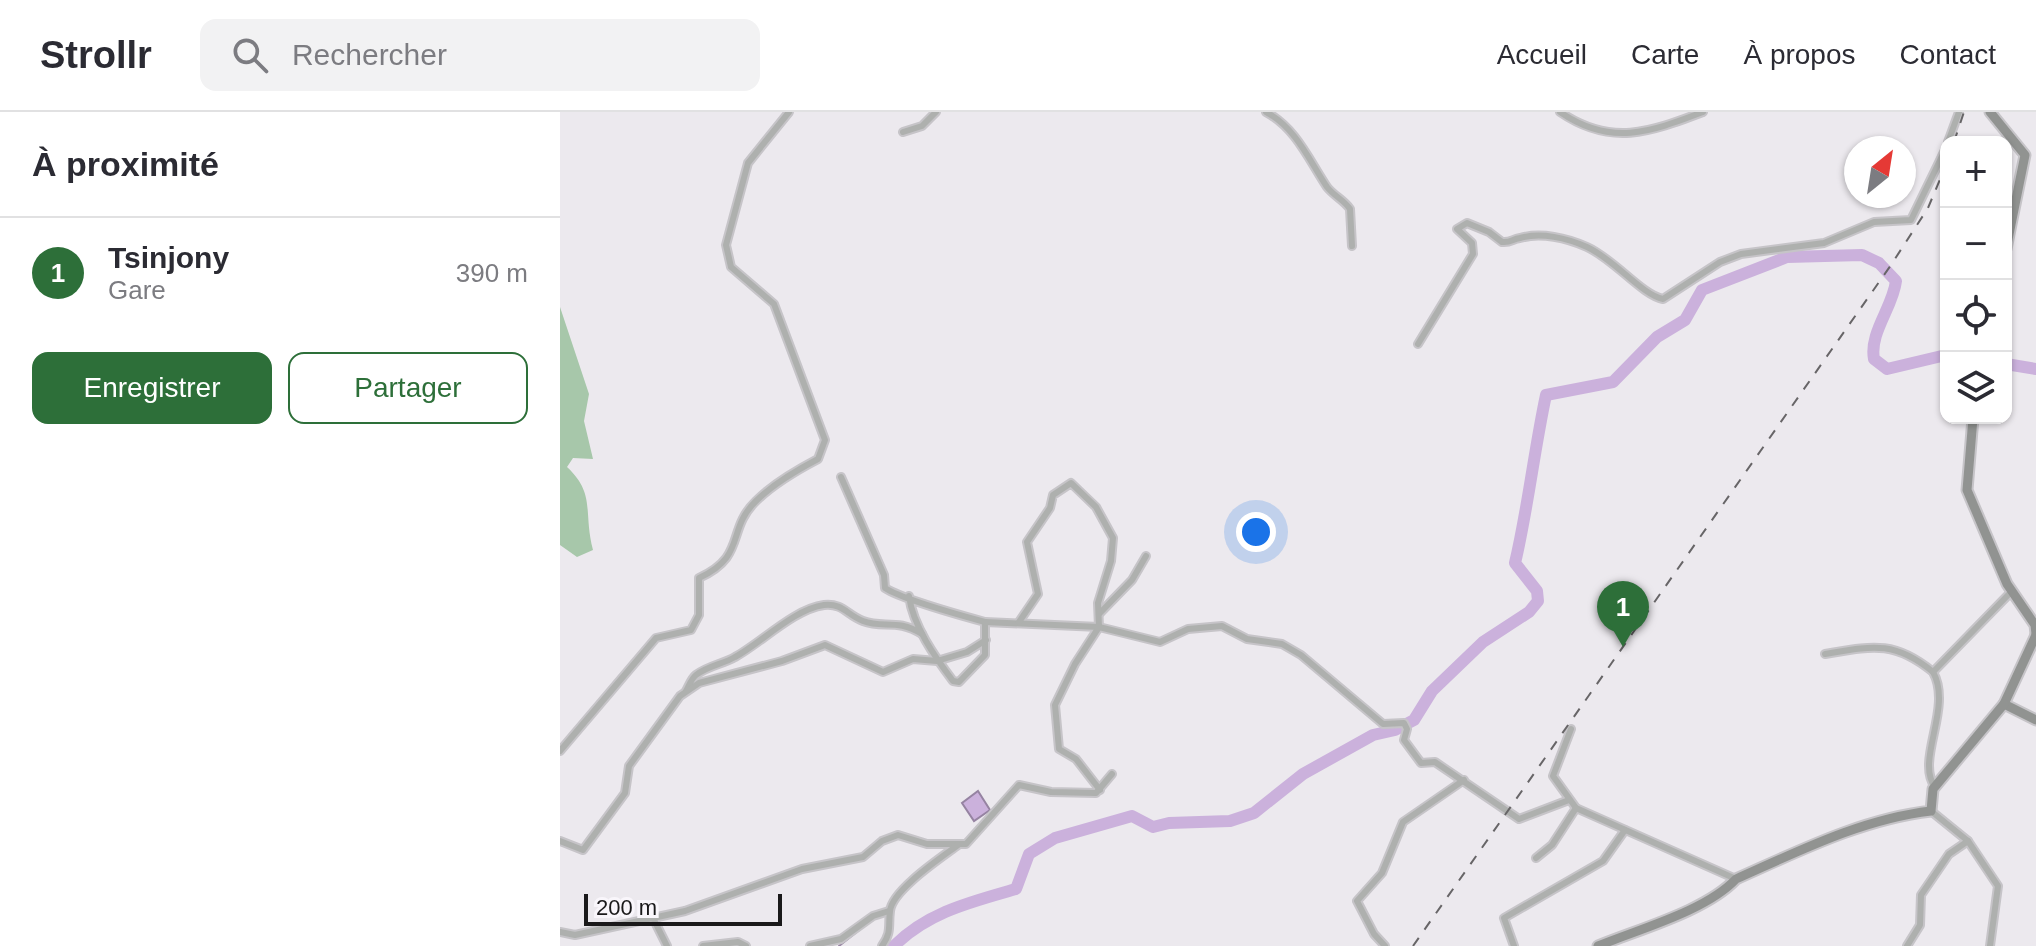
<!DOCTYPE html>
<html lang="fr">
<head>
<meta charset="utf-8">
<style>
  :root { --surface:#fff; --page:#f2f2f3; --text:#2b2b33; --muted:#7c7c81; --line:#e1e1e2; --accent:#2d6f39 }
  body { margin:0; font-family:Helvetica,sans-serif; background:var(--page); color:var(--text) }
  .controls { position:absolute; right:24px; top:24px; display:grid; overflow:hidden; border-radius:16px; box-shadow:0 2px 6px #0004 }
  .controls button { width:72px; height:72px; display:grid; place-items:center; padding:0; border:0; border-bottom:2px solid var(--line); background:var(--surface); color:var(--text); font:40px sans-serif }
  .compass { position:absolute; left:1284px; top:24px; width:72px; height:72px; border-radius:50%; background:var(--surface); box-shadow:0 2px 6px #0004; rotate:30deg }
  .scale { position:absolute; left:24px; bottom:20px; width:198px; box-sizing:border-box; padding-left:8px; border:4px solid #1a191a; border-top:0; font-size:22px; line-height:28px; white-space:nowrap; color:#1a191a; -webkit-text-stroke:6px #f9f6fb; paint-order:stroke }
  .you { position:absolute; left:696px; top:420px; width:28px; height:28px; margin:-20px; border:6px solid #fff; border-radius:50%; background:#1a73e8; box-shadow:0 0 0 12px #1a73e833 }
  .badge { display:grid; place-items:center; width:52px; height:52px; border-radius:50%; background:var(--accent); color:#fff; font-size:26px; font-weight:700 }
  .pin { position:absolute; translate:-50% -66px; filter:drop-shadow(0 2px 4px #0008) }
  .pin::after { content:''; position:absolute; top:42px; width:28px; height:24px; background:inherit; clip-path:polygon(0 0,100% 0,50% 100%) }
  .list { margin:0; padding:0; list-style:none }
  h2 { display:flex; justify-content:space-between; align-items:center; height:104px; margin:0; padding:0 32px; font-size:34px }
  h2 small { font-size:26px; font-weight:400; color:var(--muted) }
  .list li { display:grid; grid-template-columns:52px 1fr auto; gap:24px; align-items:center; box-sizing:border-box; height:112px; padding:0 32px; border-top:2px solid var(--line) }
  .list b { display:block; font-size:30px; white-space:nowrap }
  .list p { margin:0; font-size:26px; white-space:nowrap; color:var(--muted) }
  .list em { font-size:26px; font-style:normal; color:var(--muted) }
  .actions { display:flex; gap:16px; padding:24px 32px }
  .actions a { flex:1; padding:18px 0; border:2px solid var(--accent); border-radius:16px; text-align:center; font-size:28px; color:var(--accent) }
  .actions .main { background:var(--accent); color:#fff }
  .icon { flex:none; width:44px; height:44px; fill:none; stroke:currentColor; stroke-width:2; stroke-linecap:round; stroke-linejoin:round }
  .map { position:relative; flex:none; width:1476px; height:834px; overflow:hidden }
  header { display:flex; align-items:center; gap:48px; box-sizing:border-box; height:112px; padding:0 40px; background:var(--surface); border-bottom:2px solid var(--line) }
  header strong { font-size:38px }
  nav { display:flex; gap:44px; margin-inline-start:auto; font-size:28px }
  .search { width:560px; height:72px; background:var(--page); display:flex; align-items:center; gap:20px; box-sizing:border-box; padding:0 28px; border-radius:16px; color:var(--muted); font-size:30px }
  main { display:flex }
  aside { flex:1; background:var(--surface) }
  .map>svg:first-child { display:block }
</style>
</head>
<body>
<header>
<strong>Strollr</strong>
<div class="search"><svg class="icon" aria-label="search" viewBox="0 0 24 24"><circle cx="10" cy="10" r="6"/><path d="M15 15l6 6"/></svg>Rechercher</div>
<nav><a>Accueil</a><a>Carte</a><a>À propos</a><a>Contact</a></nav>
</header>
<main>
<aside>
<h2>À proximité<small></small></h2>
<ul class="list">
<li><span class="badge">1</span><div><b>Tsinjony</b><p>Gare</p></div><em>390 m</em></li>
</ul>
<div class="actions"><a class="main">Enregistrer</a><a>Partager</a></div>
</aside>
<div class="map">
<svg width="1476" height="834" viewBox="0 0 1476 834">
  <rect width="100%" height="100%" fill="#ece9ee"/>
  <path fill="#a7c7aa" d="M0,195L29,282L24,309L33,347L13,346L7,355C36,382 23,400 33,438L17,445L0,433Z"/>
  <path fill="#cbb1dc" stroke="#9683a2" stroke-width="2" d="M418,679L430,698L414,709L402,691Z"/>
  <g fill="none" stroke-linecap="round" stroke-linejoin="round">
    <path stroke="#9683a2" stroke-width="2" d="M279,834L303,815"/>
    <g stroke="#cbb1dc" stroke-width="12">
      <path d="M1446,252L1476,257"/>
      <path d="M334,834C368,800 411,790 456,777L469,742L495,726L572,704L593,715L609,711L670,709L694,701L743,662L813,623L835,618L854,608L872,579L923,530L969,500L978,489L977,479L955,451C968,396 974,339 986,283L1053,270L1097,225L1125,208L1142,178L1227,145L1302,143L1319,151L1336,169C1333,195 1309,221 1314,247L1327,257L1386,243"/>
    </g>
    <defs>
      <g id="street">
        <path d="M706,0C736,16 749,48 767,75C774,84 784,88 790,97L792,134"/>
        <path d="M1000,0C1051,35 1090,20 1143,0"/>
        <path d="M343,20L362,14L376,0"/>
        <path d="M1388,30L1399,0"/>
        <path d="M858,232L913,142L912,131L897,117L907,111L929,120L942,130C951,131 952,127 960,126C981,120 1007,126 1027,135C1054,147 1082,183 1103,187L1160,150L1181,142L1264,131L1314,110L1351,108L1386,36"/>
        <path d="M281,365L324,463L325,476C342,487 403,504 425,510V543L399,570L393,569C375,545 353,514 349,484"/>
        <path d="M539,502L572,468L586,444"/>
        <path d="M425,510L539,515L600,530L628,517L662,514L687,527L722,532L741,543L823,612L844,611L847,617L844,628L861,651L875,650L959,707L1009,688"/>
        <path d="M459,510L478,482L467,430L490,396L493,383L511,371L536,395L553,426L551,449L538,491L539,515L515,552L495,593L499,637L516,647L540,678"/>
        <path d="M1265,542C1312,534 1334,528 1373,560C1393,596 1355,648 1375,675"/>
        <path d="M1373,560L1452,479"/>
        <path d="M126,579C129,574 131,567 136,563C147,554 163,552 175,545C201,531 234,497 264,493C283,491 287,503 303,509C323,517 337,506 362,522"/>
        <path d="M1011,617L993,664L1016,696L1176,767"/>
        <path d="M0,639L96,526L131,518L139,503V466C187,444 166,418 196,389C213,372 237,358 258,347L265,328L214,192L171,155L166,133L188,51L229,0"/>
        <path d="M1371,699L1408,729L1438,774L1430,834"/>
        <path d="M0,729L23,738L65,681L69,654L120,584L139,571L222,549L265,533L323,560L353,547L377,549L407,540L426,528"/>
        <path d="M976,746L992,733L1016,696"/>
        <path d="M93,806L107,834"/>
        <path d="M0,820L15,823L125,799L242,757L303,745L322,729L338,723L367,732H406L459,673L491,680L536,681L552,662"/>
        <path d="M143,834L178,830L186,834"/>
        <path d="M250,834L281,827L313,804L329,799"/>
        <path d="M322,834C332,820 328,814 330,799C332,778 382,745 398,733"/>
        <path d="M825,834L814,822L797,789L822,761L843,710L904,668"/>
        <path d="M954,834L944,806L1043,749L1065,718"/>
        <path d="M1347,834L1360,813L1361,783L1389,742L1408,729"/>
      </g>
      <g id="secondary">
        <path d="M1430,0L1465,43L1446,137"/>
        <path d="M1413,306L1407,378L1447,472L1475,513L1476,522"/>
        <path d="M1476,523L1444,592L1476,608"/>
        <path d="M1038,834C1079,817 1146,799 1176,767C1239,739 1302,707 1371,699L1373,677L1444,592"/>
      </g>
    </defs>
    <use href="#street" stroke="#c6c4c8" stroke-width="10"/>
    <use href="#secondary" stroke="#c6c4c8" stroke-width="13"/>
    <use href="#street" stroke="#aeb0ae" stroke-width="6"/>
    <use href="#secondary" stroke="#919391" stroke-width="9"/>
    <g stroke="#676567" stroke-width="2" stroke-dasharray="10 10" stroke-linecap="butt">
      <path d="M1394,30L1404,0"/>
      <path d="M853,834L1331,153L1368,96L1386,53"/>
    </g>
  </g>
</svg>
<div class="controls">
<button>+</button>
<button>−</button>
<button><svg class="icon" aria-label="locate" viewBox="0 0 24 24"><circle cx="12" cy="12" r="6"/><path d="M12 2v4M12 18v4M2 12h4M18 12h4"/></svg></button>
<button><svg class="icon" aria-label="layers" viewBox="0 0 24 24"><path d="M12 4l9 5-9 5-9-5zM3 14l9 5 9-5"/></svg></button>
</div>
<svg class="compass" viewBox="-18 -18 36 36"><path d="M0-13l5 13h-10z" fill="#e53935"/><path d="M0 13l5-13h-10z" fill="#7c7c81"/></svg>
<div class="scale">200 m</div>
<div class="you"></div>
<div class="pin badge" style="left:1063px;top:535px">1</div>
</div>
</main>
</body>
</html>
